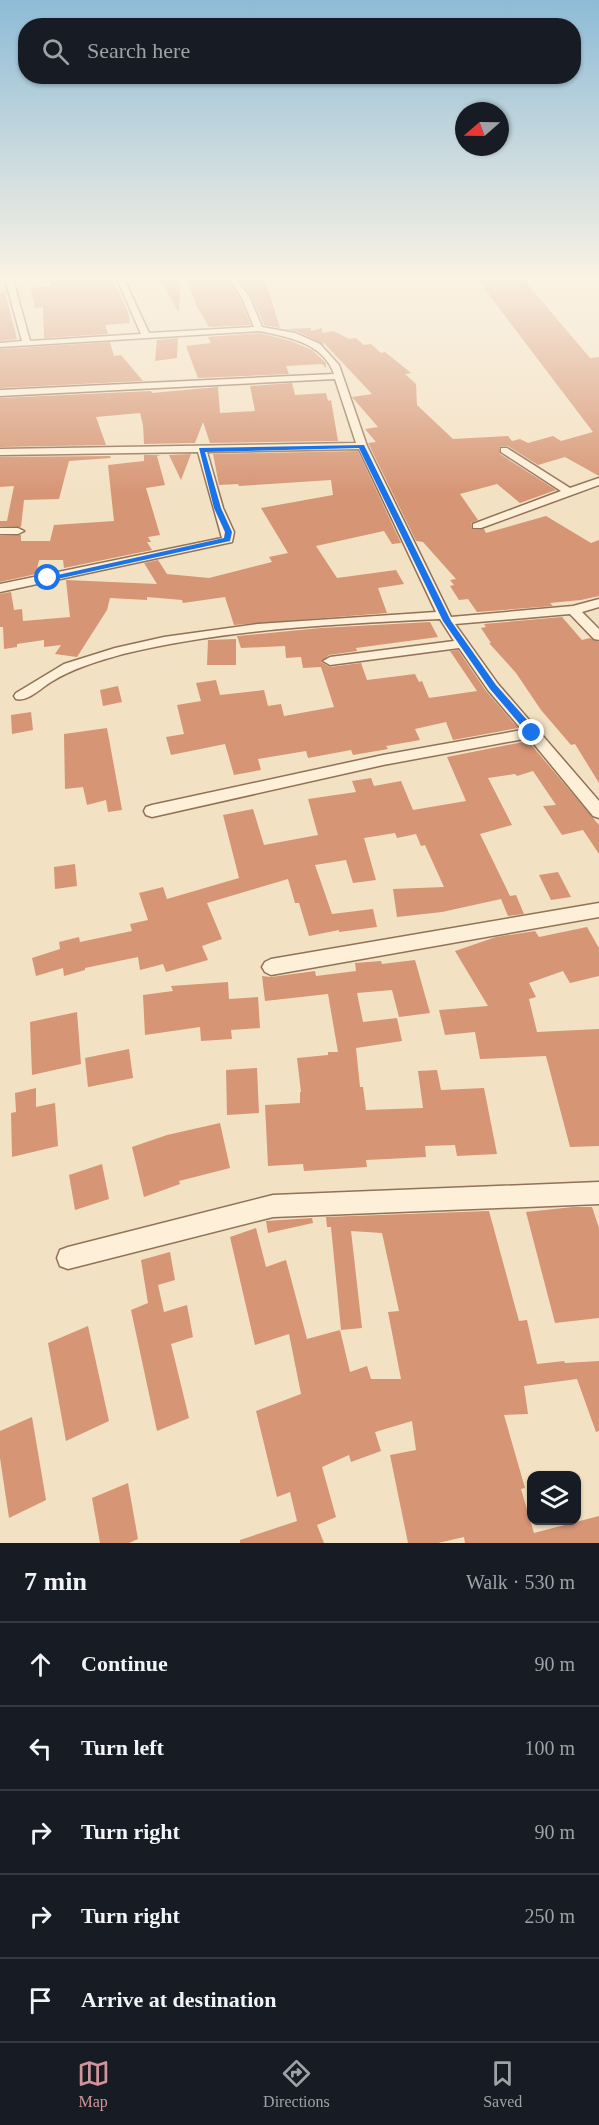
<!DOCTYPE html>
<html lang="en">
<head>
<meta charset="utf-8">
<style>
  :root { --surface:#171b24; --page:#242831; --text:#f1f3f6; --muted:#9ea1a6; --line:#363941; --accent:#d0949a }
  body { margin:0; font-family:Georgia,serif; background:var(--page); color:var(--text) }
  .controls { position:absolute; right:18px; bottom:18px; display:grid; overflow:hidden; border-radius:12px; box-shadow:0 2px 4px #0004 }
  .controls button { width:54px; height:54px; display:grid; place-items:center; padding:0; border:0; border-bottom:2px solid var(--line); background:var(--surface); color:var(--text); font:30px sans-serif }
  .compass { position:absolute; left:455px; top:102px; width:54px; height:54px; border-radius:50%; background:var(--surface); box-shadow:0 2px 4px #0004; rotate:250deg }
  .stop { position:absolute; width:18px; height:18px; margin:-14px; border:4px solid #1a73e8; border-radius:50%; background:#fff }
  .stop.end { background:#1a73e8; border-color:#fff; box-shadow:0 2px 6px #0008 }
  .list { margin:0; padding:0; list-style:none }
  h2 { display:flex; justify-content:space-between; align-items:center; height:78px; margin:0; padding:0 24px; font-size:26px }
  h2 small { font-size:20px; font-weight:400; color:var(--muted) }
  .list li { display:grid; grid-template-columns:39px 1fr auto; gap:18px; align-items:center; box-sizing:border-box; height:84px; padding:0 24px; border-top:2px solid var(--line) }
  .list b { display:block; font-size:22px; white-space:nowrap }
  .list em { font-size:20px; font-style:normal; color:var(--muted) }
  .icon { flex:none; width:33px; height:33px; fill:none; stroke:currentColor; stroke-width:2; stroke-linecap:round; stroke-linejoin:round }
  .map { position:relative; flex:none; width:599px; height:1543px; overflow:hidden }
  .search { position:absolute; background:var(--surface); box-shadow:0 2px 4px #0004; left:18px; right:18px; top:18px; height:66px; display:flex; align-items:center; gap:15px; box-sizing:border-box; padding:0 21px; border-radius:24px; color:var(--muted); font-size:22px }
  .sheet { height:498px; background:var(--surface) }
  nav { display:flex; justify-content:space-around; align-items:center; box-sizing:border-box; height:84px; border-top:2px solid var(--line); background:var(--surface); font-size:16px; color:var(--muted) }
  nav a { display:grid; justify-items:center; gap:3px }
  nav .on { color:var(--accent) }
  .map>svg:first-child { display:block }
</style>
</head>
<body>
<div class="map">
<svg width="599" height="1543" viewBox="0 0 599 1543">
  <rect width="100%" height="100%" fill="#f3e1c3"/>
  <g fill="#d69574">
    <path d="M49,279H112L128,311L130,323L105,325L108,334L44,338L43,307L35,308L30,288L52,286Z"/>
    <path d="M160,279H180L179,313Z"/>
    <path d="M186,279H227L240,299L251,325L209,327L197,307Z"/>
    <path d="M239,279H265L280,328L264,325L252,297Z"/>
    <path d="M477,279H523L590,358L599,357V476L565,457L538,465L508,446H501L499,448L500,454L556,490L520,503L497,484L460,494L478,520L471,523V528L473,530L484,529L486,533L546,516L591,543L599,540V596L581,600L550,603L553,606L477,612L468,599L459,600L450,586L454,585L450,580L456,579L423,542L416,541L369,445L368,443L376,442L365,429L378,427L352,397L372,394L323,342L324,345L296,331L286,329L311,328V331L322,328V333L334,331L349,339L356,338L364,345L371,344L381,353L385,352L411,373L405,374L416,384L417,405L453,439L508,436L512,441L520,439L528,443L553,436L561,441L593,432Z"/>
    <path d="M5,292L17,339L0,341V293Z"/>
    <path d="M259,333L291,341L312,350L326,363V368L322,364L286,366L289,374L198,378L186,346L211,343L208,337Z"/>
    <path d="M178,338L177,358L155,361L157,340Z"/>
    <path d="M110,342L114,356L121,355L143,381L0,388V349Z"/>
    <path d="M292,383L295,395L326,393L328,401L331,400L338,441L210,443L203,422L195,443L144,444L143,425L140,413L96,417L106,445L0,447V398L151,391L152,393L218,387L220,413L255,411L250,386Z"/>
    <path d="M358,451L401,543L392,544L384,531L316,546L337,578L396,570L404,584L378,588L387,613L234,625L225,597L183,603L182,600L147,597V600L110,598L107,610L77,657L55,654L61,645L44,647V640L17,644V647L4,649L3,627H0V594L11,592L14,610L22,609L23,621L70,617L66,580L157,584L144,563L158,560L167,574L209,578L272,562L269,557L288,553L261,508L333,495L331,480L239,486L238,484L219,485L213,454Z"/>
    <path d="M191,454L181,480L169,455Z"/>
    <path d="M144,455H161L157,456L165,485L146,488L160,535L148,537L151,542H147L152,550L64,568L63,560H39L36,574L0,582V536L21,535V541H50L54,525L114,521L108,465L144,461Z"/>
    <path d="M110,456L111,458L69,461L59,499L24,500L21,527L0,526V521H7L14,486L0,487V457Z"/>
    <path d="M562,617L582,640L590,638L599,642V783L575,744L571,745L541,710L516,673L489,643H491L481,628L486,627L484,624Z"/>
    <path d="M430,622L438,637L356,648L357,651L329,655L321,662L330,667L361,663L367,680L415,674L419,682L422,681L429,698L477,691L450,651L458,650L486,691L518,728L453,740L446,722L415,729L420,740L386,746L388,749L353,755L351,750L308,758L306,751L258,759L261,770L234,775L225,744L171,755L166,737L184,734L177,705L201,701L196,683L216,680L220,695L264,690L268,706L281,704L284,716L334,707L321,667L303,668L301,657L286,658L285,646L241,648L237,636L321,628Z"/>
    <path d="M236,639V665H207L208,640Z"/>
    <path d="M118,686L122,702L103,706L100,690Z"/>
    <path d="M31,712L33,730L12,734L11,715Z"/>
    <path d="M107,728L122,810L108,812L106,800L87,805L83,787L65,789L64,734Z"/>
    <path d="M528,741L599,825V854L583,830L562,835L543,806L556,805L533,771L517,776L515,774L488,778L512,825L480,834L510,896L516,895L524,914L508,916L501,899L442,912L397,917L393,889L444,887L425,845L421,846L416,834L397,838L395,833L364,838L376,880L353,883L346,860L315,865L332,914L373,909L377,927L339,932V930L309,936L299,903H295L288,879L207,903L222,939L202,946L208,960L166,972L163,964L140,970L138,957L85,968V970L64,976L63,968L36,976L32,958L60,949L59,942L79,937L80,942L132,931L130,924L148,920L139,893L163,887L167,899L239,878L223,815L253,809L264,845L318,835L308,799L356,792L352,781L371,778L374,786L401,781L413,810L466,801L447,757Z"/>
    <path d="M75,864L77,886L55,889L54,867Z"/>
    <path d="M558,872L571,897L551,900L539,875Z"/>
    <path d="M587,927L599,948V976L570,983L563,971L529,983L536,997L529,999L537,1032L599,1029V1146L570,1147L546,1056L480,1059L475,1032L445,1035L439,1010L488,1006L455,951L496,937L535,931L539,937Z"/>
    <path d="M415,960L430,1013L399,1017L392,990L357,993L363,1022L397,1018L402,1041L356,1048L360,1087H363L366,1110L423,1108L418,1071L437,1070L441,1090L484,1088L497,1154L457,1156L455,1145L425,1146L426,1157L366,1160L367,1167L304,1171L303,1164L268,1166L265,1105L300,1103V1092H301L297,1058L328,1055V1052H338L328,994L265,1001L262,976L271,977L315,971L316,976L356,971L355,963L381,961L382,964Z"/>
    <path d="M228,982L229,999L258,997L260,1028L231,1030L232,1039L201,1041L200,1027L145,1035L143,995L173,991L171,986Z"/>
    <path d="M77,1012L81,1064L32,1075L30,1022Z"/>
    <path d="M129,1049L133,1078L88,1087L85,1058Z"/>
    <path d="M257,1068L259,1113L227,1115L226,1070Z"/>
    <path d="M36,1088V1107L55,1103L58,1146L12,1157L11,1113L16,1112L15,1093Z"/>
    <path d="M220,1123L230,1168L179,1181L180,1184L144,1197L132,1147L167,1135Z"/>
    <path d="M102,1164L109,1199L75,1210L69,1175Z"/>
    <path d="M573,1207H592L599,1228V1318L555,1323L526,1212Z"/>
    <path d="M489,1211L519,1321L527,1320L537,1364L564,1361L565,1363L599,1361V1431L596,1432L577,1379L524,1386L528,1414L504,1415L525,1488L521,1489L534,1533L599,1516V1543H465L464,1537L438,1543H408L390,1455L416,1450L412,1421L375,1432L381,1451L351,1462L349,1455L322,1467L336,1517L317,1525L324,1543H240V1540L297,1521L290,1492L277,1497L256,1411L301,1394L289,1334L255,1345L230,1237L256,1228L266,1267L286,1260L307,1339L340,1330L350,1372L367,1366L371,1379H401L388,1312L399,1311L382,1233L351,1231L362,1328L341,1330L331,1227H327L326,1217Z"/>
    <path d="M312,1218L313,1223L268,1233L266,1221Z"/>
    <path d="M170,1252L175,1280L158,1285L164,1312L187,1305L193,1337L171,1344L189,1418L157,1431L131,1310L148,1303L141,1260Z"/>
    <path d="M88,1326L109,1421L66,1441L48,1343Z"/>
    <path d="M32,1417L46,1500L9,1518L0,1458V1431Z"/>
    <path d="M128,1483L138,1539L129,1543H100L92,1498Z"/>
  </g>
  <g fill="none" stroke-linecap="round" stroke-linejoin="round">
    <defs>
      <g id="minor">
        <path d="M5,279H13L30,341L141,334L117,279H124L149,333L254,327L242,298L229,279H236L250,298L262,327L295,333L320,344L339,365L367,446L451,617L573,606L599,599V607L582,612L599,629V640L594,639L570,614L455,624L498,684L599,801V818L593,816L529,738L383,765L152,817L146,815L144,811L146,807L152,805L383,755L522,730L488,690L459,648L330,665L323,661L330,657L454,641L440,619C334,624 227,629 123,654C99,661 73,668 51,682C41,688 28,702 16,699L14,696L16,693L64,664L115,648L164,637L258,624L436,612L359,449L207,452L223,508L234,532L232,542L0,592V584L222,538L198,452L0,455V449L356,443L335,379L0,396V390L334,374C323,342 287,337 259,331L0,347V343L22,341Z"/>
        <path d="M501,448H507L570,488L599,478V485L481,528H473V524L561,491L501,452Z"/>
        <path d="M0,528H18L24,531L18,534H0Z"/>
        <path d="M599,903V917L271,975L265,972L262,967L265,962L271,959Z"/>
        <path d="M599,1182V1204L273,1217L68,1269L60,1266L57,1258L60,1250L68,1247L273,1195Z"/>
      </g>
    </defs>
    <use href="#minor" stroke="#917157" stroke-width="3"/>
    <use href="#minor" fill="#fdefd8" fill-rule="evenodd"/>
  </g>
  <linearGradient id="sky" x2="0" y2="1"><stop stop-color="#8dbbd6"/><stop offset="0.56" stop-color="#faf2e4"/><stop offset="1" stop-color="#faf2e4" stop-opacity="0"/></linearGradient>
  <rect width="599" height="495" fill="url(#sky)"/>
  <path fill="#1a73e8" d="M364,445L451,621L496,685L536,730V735H529L490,689L443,621L359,448L205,452L221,508L232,532L230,541L48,581L44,578L224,538L225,532L214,508L199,448Z"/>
</svg>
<div class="controls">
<button><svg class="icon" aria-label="layers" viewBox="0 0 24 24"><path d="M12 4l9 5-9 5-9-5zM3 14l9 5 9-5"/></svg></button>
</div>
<svg class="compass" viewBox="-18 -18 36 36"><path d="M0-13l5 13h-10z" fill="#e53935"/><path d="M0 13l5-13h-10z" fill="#9ea1a6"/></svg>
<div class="stop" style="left:48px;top:578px"></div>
<div class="stop end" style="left:532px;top:733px"></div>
<div class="search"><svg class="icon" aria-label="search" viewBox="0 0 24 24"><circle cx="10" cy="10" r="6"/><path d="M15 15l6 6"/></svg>Search here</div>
</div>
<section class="sheet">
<h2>7 min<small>Walk · 530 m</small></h2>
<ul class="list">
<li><svg class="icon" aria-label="ahead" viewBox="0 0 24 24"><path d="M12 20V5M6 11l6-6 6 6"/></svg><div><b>Continue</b></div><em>90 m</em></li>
<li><svg class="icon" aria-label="left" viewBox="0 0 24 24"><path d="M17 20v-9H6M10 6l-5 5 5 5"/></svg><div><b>Turn left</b></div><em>100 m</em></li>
<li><svg class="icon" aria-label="right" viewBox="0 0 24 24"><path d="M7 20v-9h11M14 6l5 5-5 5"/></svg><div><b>Turn right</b></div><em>90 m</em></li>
<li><svg class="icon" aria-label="right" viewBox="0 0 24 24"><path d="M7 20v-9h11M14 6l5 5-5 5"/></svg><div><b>Turn right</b></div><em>250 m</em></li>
<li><svg class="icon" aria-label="arrive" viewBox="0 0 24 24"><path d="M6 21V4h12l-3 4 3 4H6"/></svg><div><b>Arrive at destination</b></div></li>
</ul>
</section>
<nav>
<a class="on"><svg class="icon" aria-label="map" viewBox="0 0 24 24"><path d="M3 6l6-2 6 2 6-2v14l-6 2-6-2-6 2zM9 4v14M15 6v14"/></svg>Map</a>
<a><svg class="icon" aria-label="directions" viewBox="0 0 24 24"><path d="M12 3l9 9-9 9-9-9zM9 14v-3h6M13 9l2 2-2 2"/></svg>Directions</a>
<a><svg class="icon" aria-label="saved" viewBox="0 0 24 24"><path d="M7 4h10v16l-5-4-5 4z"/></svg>Saved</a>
</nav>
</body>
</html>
